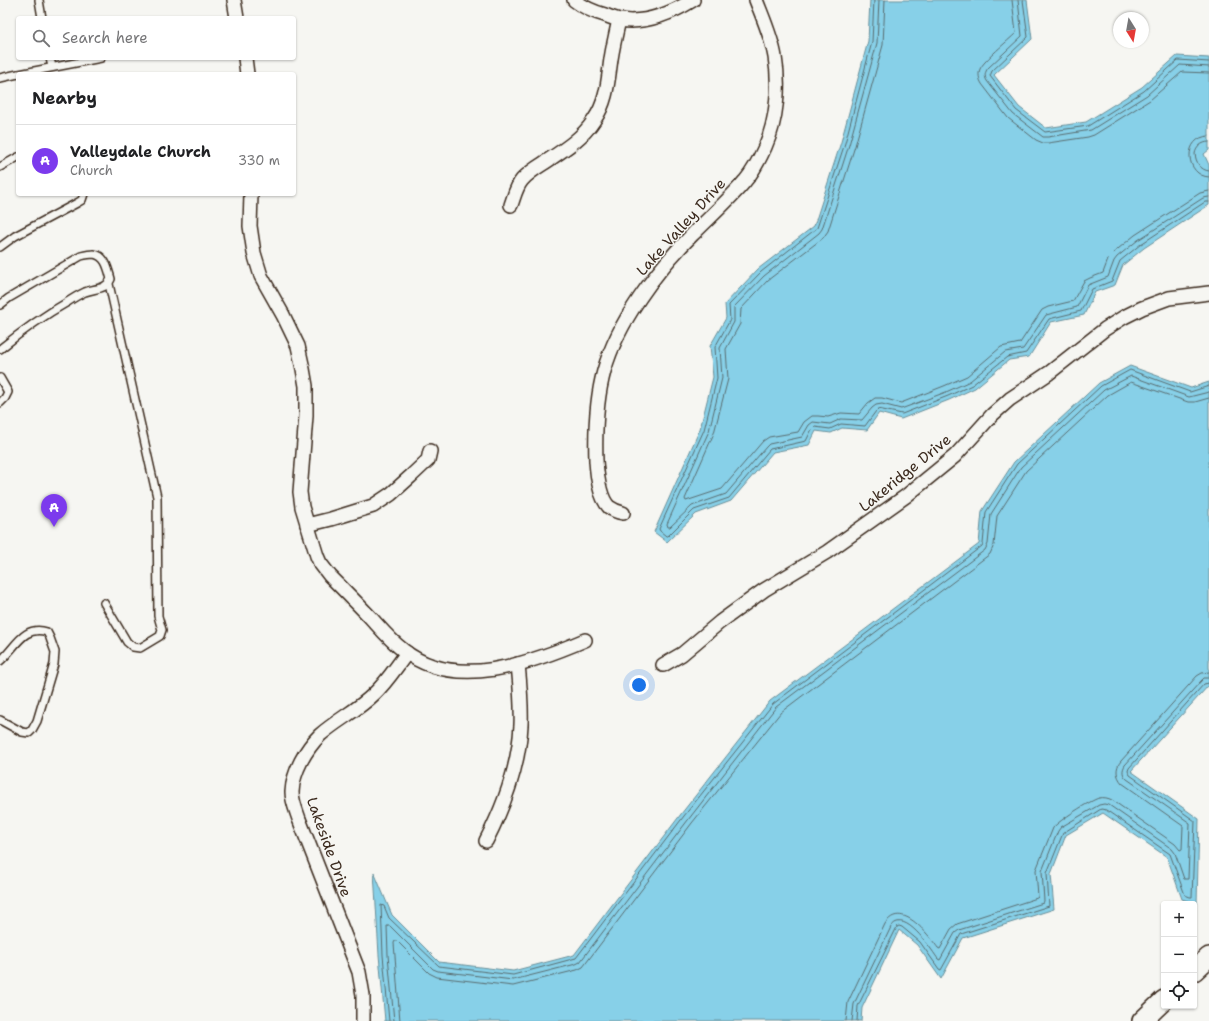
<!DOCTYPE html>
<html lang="en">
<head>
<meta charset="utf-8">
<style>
  :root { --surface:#fff; --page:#f2f2f2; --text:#202124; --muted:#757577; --line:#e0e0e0; --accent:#7c3aed }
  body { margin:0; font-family:"Shantell Sans",sans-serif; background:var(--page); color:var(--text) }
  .controls { position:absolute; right:12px; bottom:12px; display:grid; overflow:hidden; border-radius:4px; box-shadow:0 1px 3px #0004 }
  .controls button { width:36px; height:36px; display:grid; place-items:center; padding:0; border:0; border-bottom:1px solid var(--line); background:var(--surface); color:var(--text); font:20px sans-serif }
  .compass { position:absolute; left:1113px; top:12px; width:36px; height:36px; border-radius:50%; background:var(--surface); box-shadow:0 1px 3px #0004; rotate:169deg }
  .you { position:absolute; left:639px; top:685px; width:14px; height:14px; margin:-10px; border:3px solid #fff; border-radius:50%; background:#1a73e8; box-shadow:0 0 0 6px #1a73e833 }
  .badge { display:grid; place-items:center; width:26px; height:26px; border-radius:50%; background:var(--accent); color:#fff; font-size:13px; font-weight:700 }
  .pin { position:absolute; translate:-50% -33px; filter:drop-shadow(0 1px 2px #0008) }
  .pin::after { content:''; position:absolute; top:21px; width:14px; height:12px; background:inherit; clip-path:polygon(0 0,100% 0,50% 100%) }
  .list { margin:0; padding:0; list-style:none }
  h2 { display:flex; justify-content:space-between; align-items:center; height:52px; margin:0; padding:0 16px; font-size:17px }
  h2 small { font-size:13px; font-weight:400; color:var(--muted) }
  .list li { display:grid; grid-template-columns:26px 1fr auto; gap:12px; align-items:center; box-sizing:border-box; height:72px; padding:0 16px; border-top:1px solid var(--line) }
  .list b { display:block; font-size:15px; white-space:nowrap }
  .list p { margin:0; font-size:13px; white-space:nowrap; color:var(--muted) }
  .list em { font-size:13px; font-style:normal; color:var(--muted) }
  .icon { flex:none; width:22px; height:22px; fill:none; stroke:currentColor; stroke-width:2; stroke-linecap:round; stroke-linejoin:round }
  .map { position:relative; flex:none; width:1209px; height:1021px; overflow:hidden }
  .search { position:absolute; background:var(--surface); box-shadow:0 1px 3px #0004; left:16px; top:16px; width:280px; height:44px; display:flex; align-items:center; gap:10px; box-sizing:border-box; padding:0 14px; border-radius:4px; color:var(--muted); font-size:15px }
  .panel { position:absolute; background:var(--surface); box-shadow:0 1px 3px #0004; left:16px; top:72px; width:280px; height:124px; border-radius:4px }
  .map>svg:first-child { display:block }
</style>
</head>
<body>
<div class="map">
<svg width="1209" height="1021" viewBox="0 0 1209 1021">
  <rect width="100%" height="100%" fill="#f6f6f2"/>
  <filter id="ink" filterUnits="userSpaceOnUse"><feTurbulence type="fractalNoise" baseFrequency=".025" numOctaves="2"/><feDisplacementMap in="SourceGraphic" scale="8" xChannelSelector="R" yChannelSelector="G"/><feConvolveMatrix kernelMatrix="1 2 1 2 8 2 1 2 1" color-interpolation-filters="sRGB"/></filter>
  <g filter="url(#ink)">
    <g fill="#87d0e8" stroke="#698e97">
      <path d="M870,0H1027L1032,39L994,75L1019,107L1046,128L1086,122L1142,87L1177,56L1209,58V150L1204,154L1209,165V205L1144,248L1123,265L1115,285L1095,292L1084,315L1051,322L1029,357L1009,360L975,388L949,400L901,419L879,413L867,430L842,428L831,433L816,431L809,445L773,452L731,501L696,514L667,542L654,532L700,429L713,377L710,346L726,318L725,304L758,269L814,226L841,142L868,41Z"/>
      <path d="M1130,366L1191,388L1209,382V685L1131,771L1199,819L1197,904L1182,899L1167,857L1103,813L1066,835L1051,874L1054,909L963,938L941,979L917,945L899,930L862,1008L861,1021H385L379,955L374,872L392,915L439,962L513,971L574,955L681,814L770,701L979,544L982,511L1014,462L1099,383Z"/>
    </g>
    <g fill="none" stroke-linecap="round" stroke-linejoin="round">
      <g stroke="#596c6f" stroke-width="1">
        <path d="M874,0L872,42L845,143L817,228L761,272L729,305L730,320L715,347L717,378L704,430L659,529L660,531L666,536H668L694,510L729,498L770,449L806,441L812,429L815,427L830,429L841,424L865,426L876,411L878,409L902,414L948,396L972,385L1007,357L1026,353L1049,319L1081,311L1092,289L1112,281L1120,261L1141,244L1205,202H1209"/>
        <path d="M879,0L877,43L849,145L822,229L819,233L764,276L734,307V322L720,348L722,378L709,431L667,524L668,527H670L692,506L726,494L766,447L769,444L802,437L809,425L813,422L830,424L841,419L862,420L872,408L876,405L882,404L901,409L946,392L970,381L1005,352L1023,349L1046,315L1077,307L1088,285L1108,277L1114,261L1117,257L1138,240L1203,198L1209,197"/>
        <path d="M885,0L883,45L855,146L828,231L823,238L768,280L741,309L740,324L726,349L728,379L714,433L685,499L686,501L722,489L763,441L769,437L798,432L804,422L812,416H818L828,417L841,413L859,414L868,403L875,398H882L901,403L944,386L967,376L1001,347L1020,343L1042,310L1048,307L1073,301L1084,281L1090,278L1103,273L1109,257L1113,253L1135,235L1200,193L1209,191"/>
        <path d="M1012,0L1016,33C1008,41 984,60 980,69C978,74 979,79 982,84L1008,118L1036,140L1043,143H1048L1088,137L1094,135L1150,100L1182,72L1209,73"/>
        <path d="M1018,0L1022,36L988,68C985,72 984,76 987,81L1013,114L1043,137H1048L1091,130L1147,95L1180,65L1209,67"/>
        <path d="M1023,0L1028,37L992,71L990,76L1016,110L1045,132L1088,126L1144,91L1178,60L1209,62"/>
        <path d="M1209,136C1182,137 1185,176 1209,177"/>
        <path d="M1209,142C1202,142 1196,147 1195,154C1196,162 1200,170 1209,171"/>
        <path d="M389,1021L383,955L381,905L384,906L389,918L439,966L513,975L576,958L684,816L773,704L982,546L983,544L986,512L1017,464L1101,386L1130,370L1190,392L1209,386"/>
        <path d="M394,1021L388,955L387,926H390L433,969L438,971L513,980L576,964L580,962L688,820L776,707L985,550L988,544L991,514L1021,467L1104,390L1131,376L1189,397L1209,392"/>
        <path d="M400,1021L394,943L395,941H397L429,973L437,977L513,986L577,970L583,967L692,823L781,712L990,554L994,545L997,516L1026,471L1108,395L1131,382L1188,402H1195L1209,398"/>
        <path d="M846,1021L848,1002L885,924C901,899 928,934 938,948L940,949L951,929L957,924L1037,898L1038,897L1036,870L1053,828C1058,821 1091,800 1099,798C1104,797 1108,798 1112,800L1175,844L1180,850L1182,849L1183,826L1122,783C1116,776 1115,768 1121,761L1197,676L1202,673L1209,672"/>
        <path d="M852,1021L854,1004L891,927C904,907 931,949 938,959L940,960L955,933L959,930L1043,903L1044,901L1042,871L1058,831L1061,827L1099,805L1104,804L1109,805L1172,849L1175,853L1184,879H1188L1190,823L1127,779C1122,775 1122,770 1125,765L1201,681L1204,678H1209"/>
        <path d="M857,1021L858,1006L897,927L899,926L902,927L920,942L939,969L941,970L961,934L1049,906L1047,873L1063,833L1101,809L1106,810L1170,854L1185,895L1190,897H1192L1195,821L1130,775L1128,771L1129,768L1204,684L1209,683"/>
      </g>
      <defs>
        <g id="lane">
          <path d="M39,0L42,18"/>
          <path d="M50,58L52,67"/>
          <path d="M19,74L101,58"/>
          <path d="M0,78L18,74"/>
          <path d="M0,167L18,157"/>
          <path d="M0,247L15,236L77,203L82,200L84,194"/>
          <path d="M0,305L9,298L81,256C85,255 90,254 94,254C106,256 108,269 111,279C106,290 95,288 85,292C78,295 72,299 66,303C43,316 21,332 0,349"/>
          <path d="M0,378L8,392L5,398L0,403"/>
          <path d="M104,603L127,642L133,647L140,648L160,636L162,630L158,616L157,497L109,284"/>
          <path d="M0,661C15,649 23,624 47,632L50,638L55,652L54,664L37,721L32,730L29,733L22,732L0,720"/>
        </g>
        <g id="street">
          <path d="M234,0L237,18"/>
          <path d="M574,0C583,7 594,12 605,15C610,17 615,19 620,20C645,24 672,13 693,0"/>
          <path d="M245,58L247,74"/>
          <path d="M251,194L250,226L254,253L261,276L283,315L298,346L303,369L306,386V416L300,492L302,507L317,556L320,563L330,576C344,590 358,604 371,618C381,629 391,641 403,650C455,692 531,663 585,640"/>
          <path d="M511,205C514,197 516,187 522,180C528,173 536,168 544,163C562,151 582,139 594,120C607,102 608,80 611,59C613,46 616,33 619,20"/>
          <path d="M623,513C618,512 613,510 609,507C599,497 597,474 596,461C595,431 596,400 604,371C618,321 656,271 692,235C710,217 729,200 745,181C754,171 760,158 765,147C777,120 780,86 775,57C772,38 763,18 756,0"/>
          <path d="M307,525L331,519L373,506L391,494L411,476L428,460L430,451"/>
          <path d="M663,665L682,654L720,622L764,590L827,552L906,496L955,456L992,415L1010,399L1049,373L1105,329L1124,317L1142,308L1169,298L1209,293"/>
          <path d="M486,841C504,806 519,765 521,725C522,705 520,685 518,664"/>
          <path d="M363,1021V995L359,972L299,819C296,810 292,801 292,792C293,771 306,749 320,735C337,720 358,710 374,694C387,682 396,667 407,653"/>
        </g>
        <g id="secondary">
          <path d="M1194,971L1209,957"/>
          <path d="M1142,1021L1164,1000"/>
        </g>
      </defs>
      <use href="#lane" stroke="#3b2a1e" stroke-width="10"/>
      <use href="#street" stroke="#3b2a1e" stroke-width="16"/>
      <use href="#secondary" stroke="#3b2a1e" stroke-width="22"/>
      <use href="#lane" stroke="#f6f6f2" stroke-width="7"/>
      <use href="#street" stroke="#f6f6f2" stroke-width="13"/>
      <use href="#secondary" stroke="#f6f6f2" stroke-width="19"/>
    </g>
  </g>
  <g text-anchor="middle" stroke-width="3" stroke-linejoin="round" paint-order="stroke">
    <g font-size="15" fill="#3b2a1e" stroke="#f6f6f2">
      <text transform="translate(681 227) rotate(-48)" y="5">Lake Valley Drive</text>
      <text transform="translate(905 473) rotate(-39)" y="5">Lakeridge Drive</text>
      <text transform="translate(329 847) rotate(70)" y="5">Lakeside Drive</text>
    </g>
  </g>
</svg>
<div class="controls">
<button>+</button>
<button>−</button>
<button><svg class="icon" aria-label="locate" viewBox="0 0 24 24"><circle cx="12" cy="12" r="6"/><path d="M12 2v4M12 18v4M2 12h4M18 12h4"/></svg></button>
</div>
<svg class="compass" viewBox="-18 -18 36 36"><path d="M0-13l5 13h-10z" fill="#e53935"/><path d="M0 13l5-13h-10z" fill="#757577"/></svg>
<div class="you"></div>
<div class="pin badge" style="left:54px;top:527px">A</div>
<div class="search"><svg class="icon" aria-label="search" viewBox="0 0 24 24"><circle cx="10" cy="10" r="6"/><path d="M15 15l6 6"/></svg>Search here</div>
<section class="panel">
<h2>Nearby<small></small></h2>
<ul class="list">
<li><span class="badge">A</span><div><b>Valleydale Church</b><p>Church</p></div><em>330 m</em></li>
</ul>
</section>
</div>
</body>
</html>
